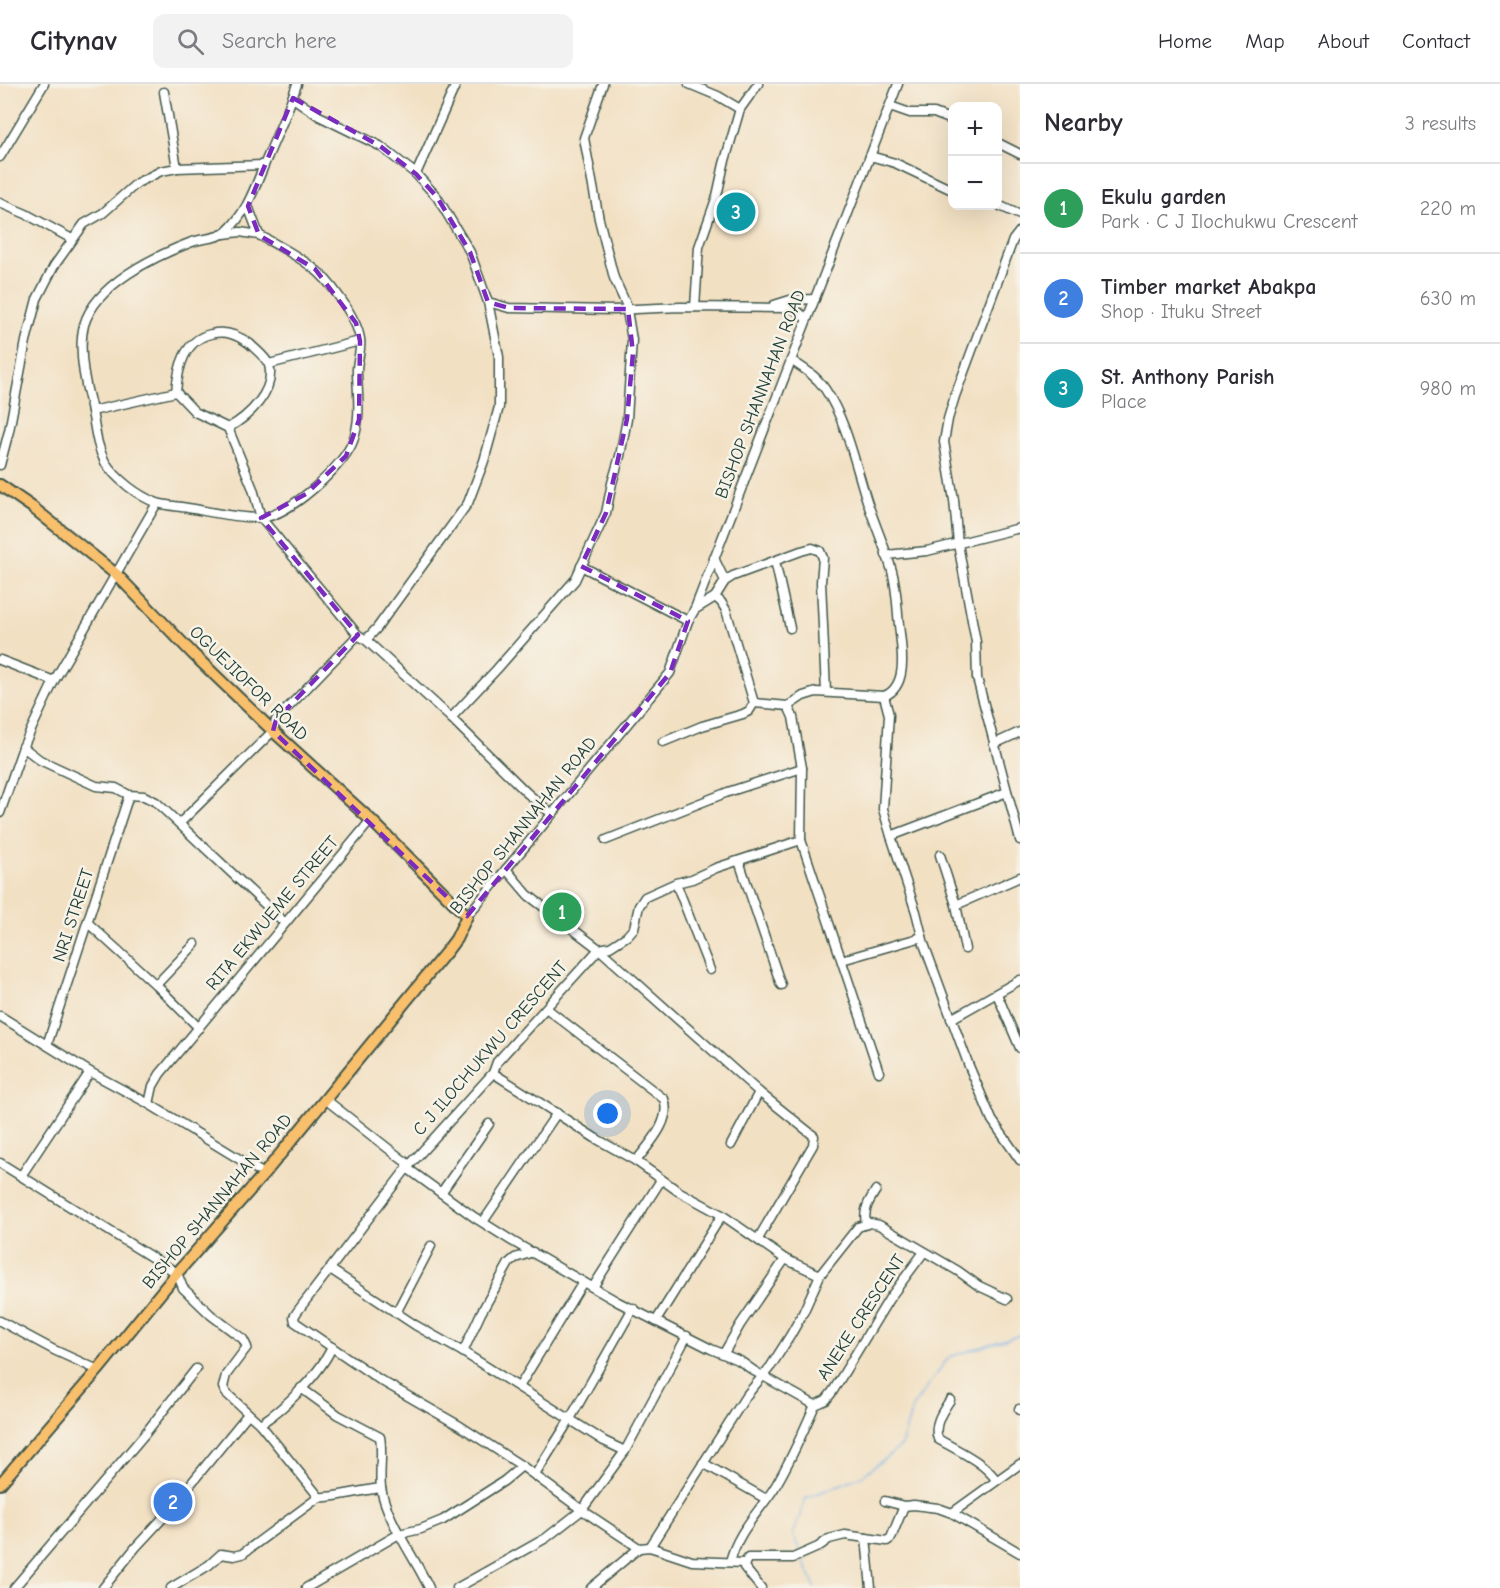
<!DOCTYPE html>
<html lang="en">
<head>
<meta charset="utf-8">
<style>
  :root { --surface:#fff; --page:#f2f2f3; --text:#2b2b33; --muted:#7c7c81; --line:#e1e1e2; --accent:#c8321e }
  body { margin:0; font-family:"Comic Neue",sans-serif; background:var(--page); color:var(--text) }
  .controls { position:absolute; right:18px; top:18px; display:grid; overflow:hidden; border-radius:12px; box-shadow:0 6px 24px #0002 }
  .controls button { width:54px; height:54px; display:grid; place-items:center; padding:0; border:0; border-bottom:2px solid var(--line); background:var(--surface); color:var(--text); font:30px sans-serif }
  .you { position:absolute; left:608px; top:1030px; width:21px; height:21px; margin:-15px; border:4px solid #fff; border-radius:50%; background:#1a73e8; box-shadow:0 0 0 9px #1a73e833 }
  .badge { display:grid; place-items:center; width:39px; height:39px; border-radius:50%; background:var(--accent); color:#fff; font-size:20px; font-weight:700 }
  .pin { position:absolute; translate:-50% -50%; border:3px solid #fff; box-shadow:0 2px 6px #0006 }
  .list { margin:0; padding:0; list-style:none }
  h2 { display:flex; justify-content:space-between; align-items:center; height:78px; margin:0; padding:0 24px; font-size:26px }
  h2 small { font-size:20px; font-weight:400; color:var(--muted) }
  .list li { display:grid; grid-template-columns:39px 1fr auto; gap:18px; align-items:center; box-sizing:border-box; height:90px; padding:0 24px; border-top:2px solid var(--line) }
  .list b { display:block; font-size:22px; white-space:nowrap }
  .list p { margin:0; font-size:20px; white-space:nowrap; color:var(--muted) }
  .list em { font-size:20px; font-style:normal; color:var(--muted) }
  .icon { flex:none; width:33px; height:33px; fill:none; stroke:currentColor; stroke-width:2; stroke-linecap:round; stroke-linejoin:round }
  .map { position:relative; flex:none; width:1020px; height:1504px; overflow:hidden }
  header { display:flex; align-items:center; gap:36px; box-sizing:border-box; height:84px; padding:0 30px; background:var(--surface); border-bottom:2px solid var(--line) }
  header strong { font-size:28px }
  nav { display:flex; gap:33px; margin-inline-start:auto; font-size:21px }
  .search { width:420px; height:54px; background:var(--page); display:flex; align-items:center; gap:15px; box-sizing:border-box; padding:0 21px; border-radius:12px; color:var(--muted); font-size:22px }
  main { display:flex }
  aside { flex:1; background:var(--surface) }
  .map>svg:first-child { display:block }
</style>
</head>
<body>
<header>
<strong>Citynav</strong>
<div class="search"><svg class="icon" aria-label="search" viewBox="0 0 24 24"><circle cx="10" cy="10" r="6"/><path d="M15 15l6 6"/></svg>Search here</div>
<nav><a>Home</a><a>Map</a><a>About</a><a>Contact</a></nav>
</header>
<main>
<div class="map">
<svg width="1020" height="1504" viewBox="0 0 1020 1504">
  <rect width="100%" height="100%" fill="#f7f3e8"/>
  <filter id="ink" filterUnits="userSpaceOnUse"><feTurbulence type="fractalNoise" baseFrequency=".0167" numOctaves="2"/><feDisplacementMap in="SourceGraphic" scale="12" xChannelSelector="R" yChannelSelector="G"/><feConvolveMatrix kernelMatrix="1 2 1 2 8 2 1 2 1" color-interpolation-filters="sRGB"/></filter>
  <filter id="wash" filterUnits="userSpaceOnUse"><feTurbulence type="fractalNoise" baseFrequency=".008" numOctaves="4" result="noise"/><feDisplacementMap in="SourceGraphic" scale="24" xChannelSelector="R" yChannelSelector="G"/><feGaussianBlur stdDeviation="1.35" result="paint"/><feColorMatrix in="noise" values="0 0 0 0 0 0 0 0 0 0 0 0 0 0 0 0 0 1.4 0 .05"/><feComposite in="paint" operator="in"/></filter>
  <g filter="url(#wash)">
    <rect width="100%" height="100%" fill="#f2e0c3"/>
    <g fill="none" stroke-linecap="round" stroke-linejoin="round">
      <g stroke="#72afe4" stroke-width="1.5">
        <path d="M800,1467L793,1451L806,1414L862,1392L901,1362L913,1322L949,1273L1020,1251"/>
        <path d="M803,1475L815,1504"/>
      </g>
    </g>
  </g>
  <g filter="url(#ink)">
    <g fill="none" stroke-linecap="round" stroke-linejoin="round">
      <defs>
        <g id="minor">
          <path d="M689,0L718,12L740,25"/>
          <path d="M164,8L177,84"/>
          <path d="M293,14L319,32L380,62L416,90L437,113L470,168L488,218L499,273V323L484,377L468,419L377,544L366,556"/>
          <path d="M890,22L910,29H934L952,36"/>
          <path d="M998,59L1020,70"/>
          <path d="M870,72L895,79L952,106"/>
          <path d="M0,73L44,0"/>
          <path d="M416,90L456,0"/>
          <path d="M0,119L26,130L72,155"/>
          <path d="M998,121L1020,131"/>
          <path d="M248,122L259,151C277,161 295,170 312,183C329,195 357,234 360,255C362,266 356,278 357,290C358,313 361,336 353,357C344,382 288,433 260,434C237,434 211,428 188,424C178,422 167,422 157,419C138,412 116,395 105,378C95,359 95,338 90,318C84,295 78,265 84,241C96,200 155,172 192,158C202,154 218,155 226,148C249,127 256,99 268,72C278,48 289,25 297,0"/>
          <path d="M1020,147L1013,156L955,312L948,335L944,358L954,416L958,460L976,558L977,594L1020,756"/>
          <path d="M224,150L240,148L259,151"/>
          <path d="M488,218L509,224L614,226L680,223L793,224L807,235"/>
          <path d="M774,221L790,216L815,215"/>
          <path d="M695,223L699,163L717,112L724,80L740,25L758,0"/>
          <path d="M269,280L360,257"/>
          <path d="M176,308C178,284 184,256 211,250C226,246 238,251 250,260C256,266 266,273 269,281C276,307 248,333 228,344"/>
          <path d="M92,327L176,308L195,328L228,344L253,405L261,434L358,551L366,556L451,634L527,709L552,730"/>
          <path d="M0,381L9,347L26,257L37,215L54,182L84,140L103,129L137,99L161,87L177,84L264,81"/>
          <path d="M886,471L927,467L1020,444"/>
          <path d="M714,474L725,497"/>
          <path d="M775,477L790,544"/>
          <path d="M581,482L688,537"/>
          <path d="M694,526L715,513L725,497L733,492L801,467L812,464L820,467L823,474L821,498L826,608"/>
          <path d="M0,576L54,597"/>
          <path d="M884,612L889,631L883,725L891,752L916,828L924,860L969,982L992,1036L1020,1076"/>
          <path d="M754,619L788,622L803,612L816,608L884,612C910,602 901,562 899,541C897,523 897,505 892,487C885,463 875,441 867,417C855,380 847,338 825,305C816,292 805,285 791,276"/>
          <path d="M788,622L793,633L802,684L801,756L879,988"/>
          <path d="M451,634L497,585L575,496L606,429L612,399L620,372L627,335L632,256L626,220L614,194L599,135L584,54L603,0"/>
          <path d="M663,658L702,642L743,630L749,627L754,619L726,526L721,518L715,513"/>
          <path d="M994,660L1020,648"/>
          <path d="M23,663L40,676L96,702L116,704L129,711L144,712L156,718L285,839"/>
          <path d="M0,729L23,663L54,597L157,419"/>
          <path d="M180,739L273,647L276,636L358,551"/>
          <path d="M891,752L1007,708"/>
          <path d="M606,756L728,708L802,684"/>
          <path d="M940,771L956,821L965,865"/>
          <path d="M739,777L781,901"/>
          <path d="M506,785L528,811L599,865L759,1008L814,1052L813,1061L758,1155"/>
          <path d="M676,799L710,886"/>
          <path d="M956,821L1020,793"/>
          <path d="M467,832L670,589L688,537L694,527L898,0"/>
          <path d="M88,839L156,901L199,944"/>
          <path d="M599,865L497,978L493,989L407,1084L297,1228L294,1233L295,1238L380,1296L460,1342L522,1382L582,1426L639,1464L650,1463L692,1477L745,1479L748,1474H793L818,1463L829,1455L845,1451L887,1457L891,1454L904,1422"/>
          <path d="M599,865L610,863L627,852L634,844L639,822L645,813L676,799L692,795L716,784L801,756"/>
          <path d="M842,876L922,853"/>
          <path d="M156,901L195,860"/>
          <path d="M997,910L1020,964"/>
          <path d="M546,924L664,1015C672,1037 649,1060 636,1077"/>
          <path d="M0,932L90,988L149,1020L264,1090"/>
          <path d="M951,935L1020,896"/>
          <path d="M47,961L129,711"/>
          <path d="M493,989L595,1054L636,1077L678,1107L722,1131L785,1175L820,1191"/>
          <path d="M325,1015L399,1073L407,1079V1084L474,1133L512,1157L618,1218L711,1265L740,1277L754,1287L815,1321"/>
          <path d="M149,1020L153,1002L160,990L371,736"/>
          <path d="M731,1061L759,1008"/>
          <path d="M0,1079L177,1189L183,1204L211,1231L243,1255L247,1263L226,1291L223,1303L226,1309L260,1340L319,1413C328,1415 368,1405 381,1404"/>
          <path d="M21,1092L90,988"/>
          <path d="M441,1109L489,1040"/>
          <path d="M483,1138L557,1029"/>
          <path d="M866,1140C863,1126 869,1117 876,1106"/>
          <path d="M330,1185L415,1241L463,1268L604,1357L625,1367"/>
          <path d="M593,1203L661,1096"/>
          <path d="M396,1229L431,1162"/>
          <path d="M0,1237L54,1266L98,1286"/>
          <path d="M656,1237L722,1131"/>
          <path d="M463,1268L481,1229L509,1179L515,1174L533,1168"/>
          <path d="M724,1269L740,1241L785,1175"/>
          <path d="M519,1303L583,1198"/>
          <path d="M301,1304L338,1331L380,1353C383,1370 379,1387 381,1404C386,1435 415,1474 429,1504"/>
          <path d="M950,1316C942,1328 933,1341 938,1355C957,1366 984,1378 996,1396"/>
          <path d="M815,1321L826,1316L833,1307L889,1215L924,1168"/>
          <path d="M1019,1325L1020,1326"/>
          <path d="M260,1340C285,1324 320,1290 332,1263"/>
          <path d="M703,1379L766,1415"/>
          <path d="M535,1391L570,1335L633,1224"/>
          <path d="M885,1417L904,1422L914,1421L938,1424L952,1429L1020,1469"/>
          <path d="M952,1429L1020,1380"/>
          <path d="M866,1454L871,1504"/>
          <path d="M650,1463L746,1312L771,1282L790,1252L803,1229L820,1191L858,1143L870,1139L879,1141L958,1187L979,1202L1007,1215"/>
          <path d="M730,1478C737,1449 757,1430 773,1406C790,1379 802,1350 815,1321"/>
          <path d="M745,1479L744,1483L761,1504"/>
          <path d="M14,1504L144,1351L196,1285"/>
          <path d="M103,1504L136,1463L162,1435L248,1330"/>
          <path d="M171,1504L209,1481L221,1470L234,1472L242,1470L319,1413"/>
          <path d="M306,1504L399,1450L421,1445L443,1436L504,1397L522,1382"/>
          <path d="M457,1504L546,1454L582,1426L625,1367L687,1252"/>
          <path d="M591,1504L639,1464"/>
        </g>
        <path id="major" d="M0,401L32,423L117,491L193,570L273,647L371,736L467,832L456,855L447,867L264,1090L177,1189L98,1286L0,1400"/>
      </defs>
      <use href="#minor" stroke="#3f5549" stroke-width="11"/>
      <use href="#major" stroke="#3f5549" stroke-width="14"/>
      <use href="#minor" stroke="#fff" stroke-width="8"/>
      <use href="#major" stroke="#f8bf6c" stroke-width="10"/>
    </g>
  </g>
  <path fill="none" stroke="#7b2cbf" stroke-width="4.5" stroke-dasharray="12 8" stroke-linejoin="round" d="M293,14L380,62L416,90L437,113L470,168L488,218L509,224L628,225L633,269L627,335L606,429L581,482L688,537L670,589L467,832L273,647L276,636L358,551L261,434L306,410L346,372L359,336L360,257L356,239L315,185L259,151L248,122Z"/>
  <g text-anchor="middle" stroke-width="5" stroke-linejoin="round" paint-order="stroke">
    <g font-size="18" fill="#1f3d34" stroke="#f7f3e8">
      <text transform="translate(760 310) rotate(-69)" y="6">BISHOP SHANNAHAN ROAD</text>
      <text transform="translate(249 599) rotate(44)" y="6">OGUEJIOFOR ROAD</text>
      <text transform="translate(523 741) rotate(-51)" y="6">BISHOP SHANNAHAN ROAD</text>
      <text transform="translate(272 829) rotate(-50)" y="6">RITA EKWUEME STREET</text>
      <text transform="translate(73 831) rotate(-72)" y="6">NRI STREET</text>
      <text transform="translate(490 964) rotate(-49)" y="6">C J ILOCHUKWU CRESCENT</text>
      <text transform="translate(217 1117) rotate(-50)" y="6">BISHOP SHANNAHAN ROAD</text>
      <text transform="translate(861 1233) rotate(-57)" y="6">ANEKE CRESCENT</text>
    </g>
  </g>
</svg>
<div class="controls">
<button>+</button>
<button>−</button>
</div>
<div class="you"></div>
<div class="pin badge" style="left:562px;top:828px;background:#2e9e5b">1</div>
<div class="pin badge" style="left:173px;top:1418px;background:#3f7fe0">2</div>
<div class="pin badge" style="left:736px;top:128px;background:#0f9aa8">3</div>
</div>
<aside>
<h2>Nearby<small>3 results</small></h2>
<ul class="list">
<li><span class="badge" style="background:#2e9e5b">1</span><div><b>Ekulu garden</b><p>Park · C J Ilochukwu Crescent</p></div><em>220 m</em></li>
<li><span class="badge" style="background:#3f7fe0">2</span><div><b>Timber market Abakpa</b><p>Shop · Ituku Street</p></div><em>630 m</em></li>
<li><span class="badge" style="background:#0f9aa8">3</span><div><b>St. Anthony Parish</b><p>Place</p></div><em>980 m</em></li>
</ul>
</aside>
</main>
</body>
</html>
